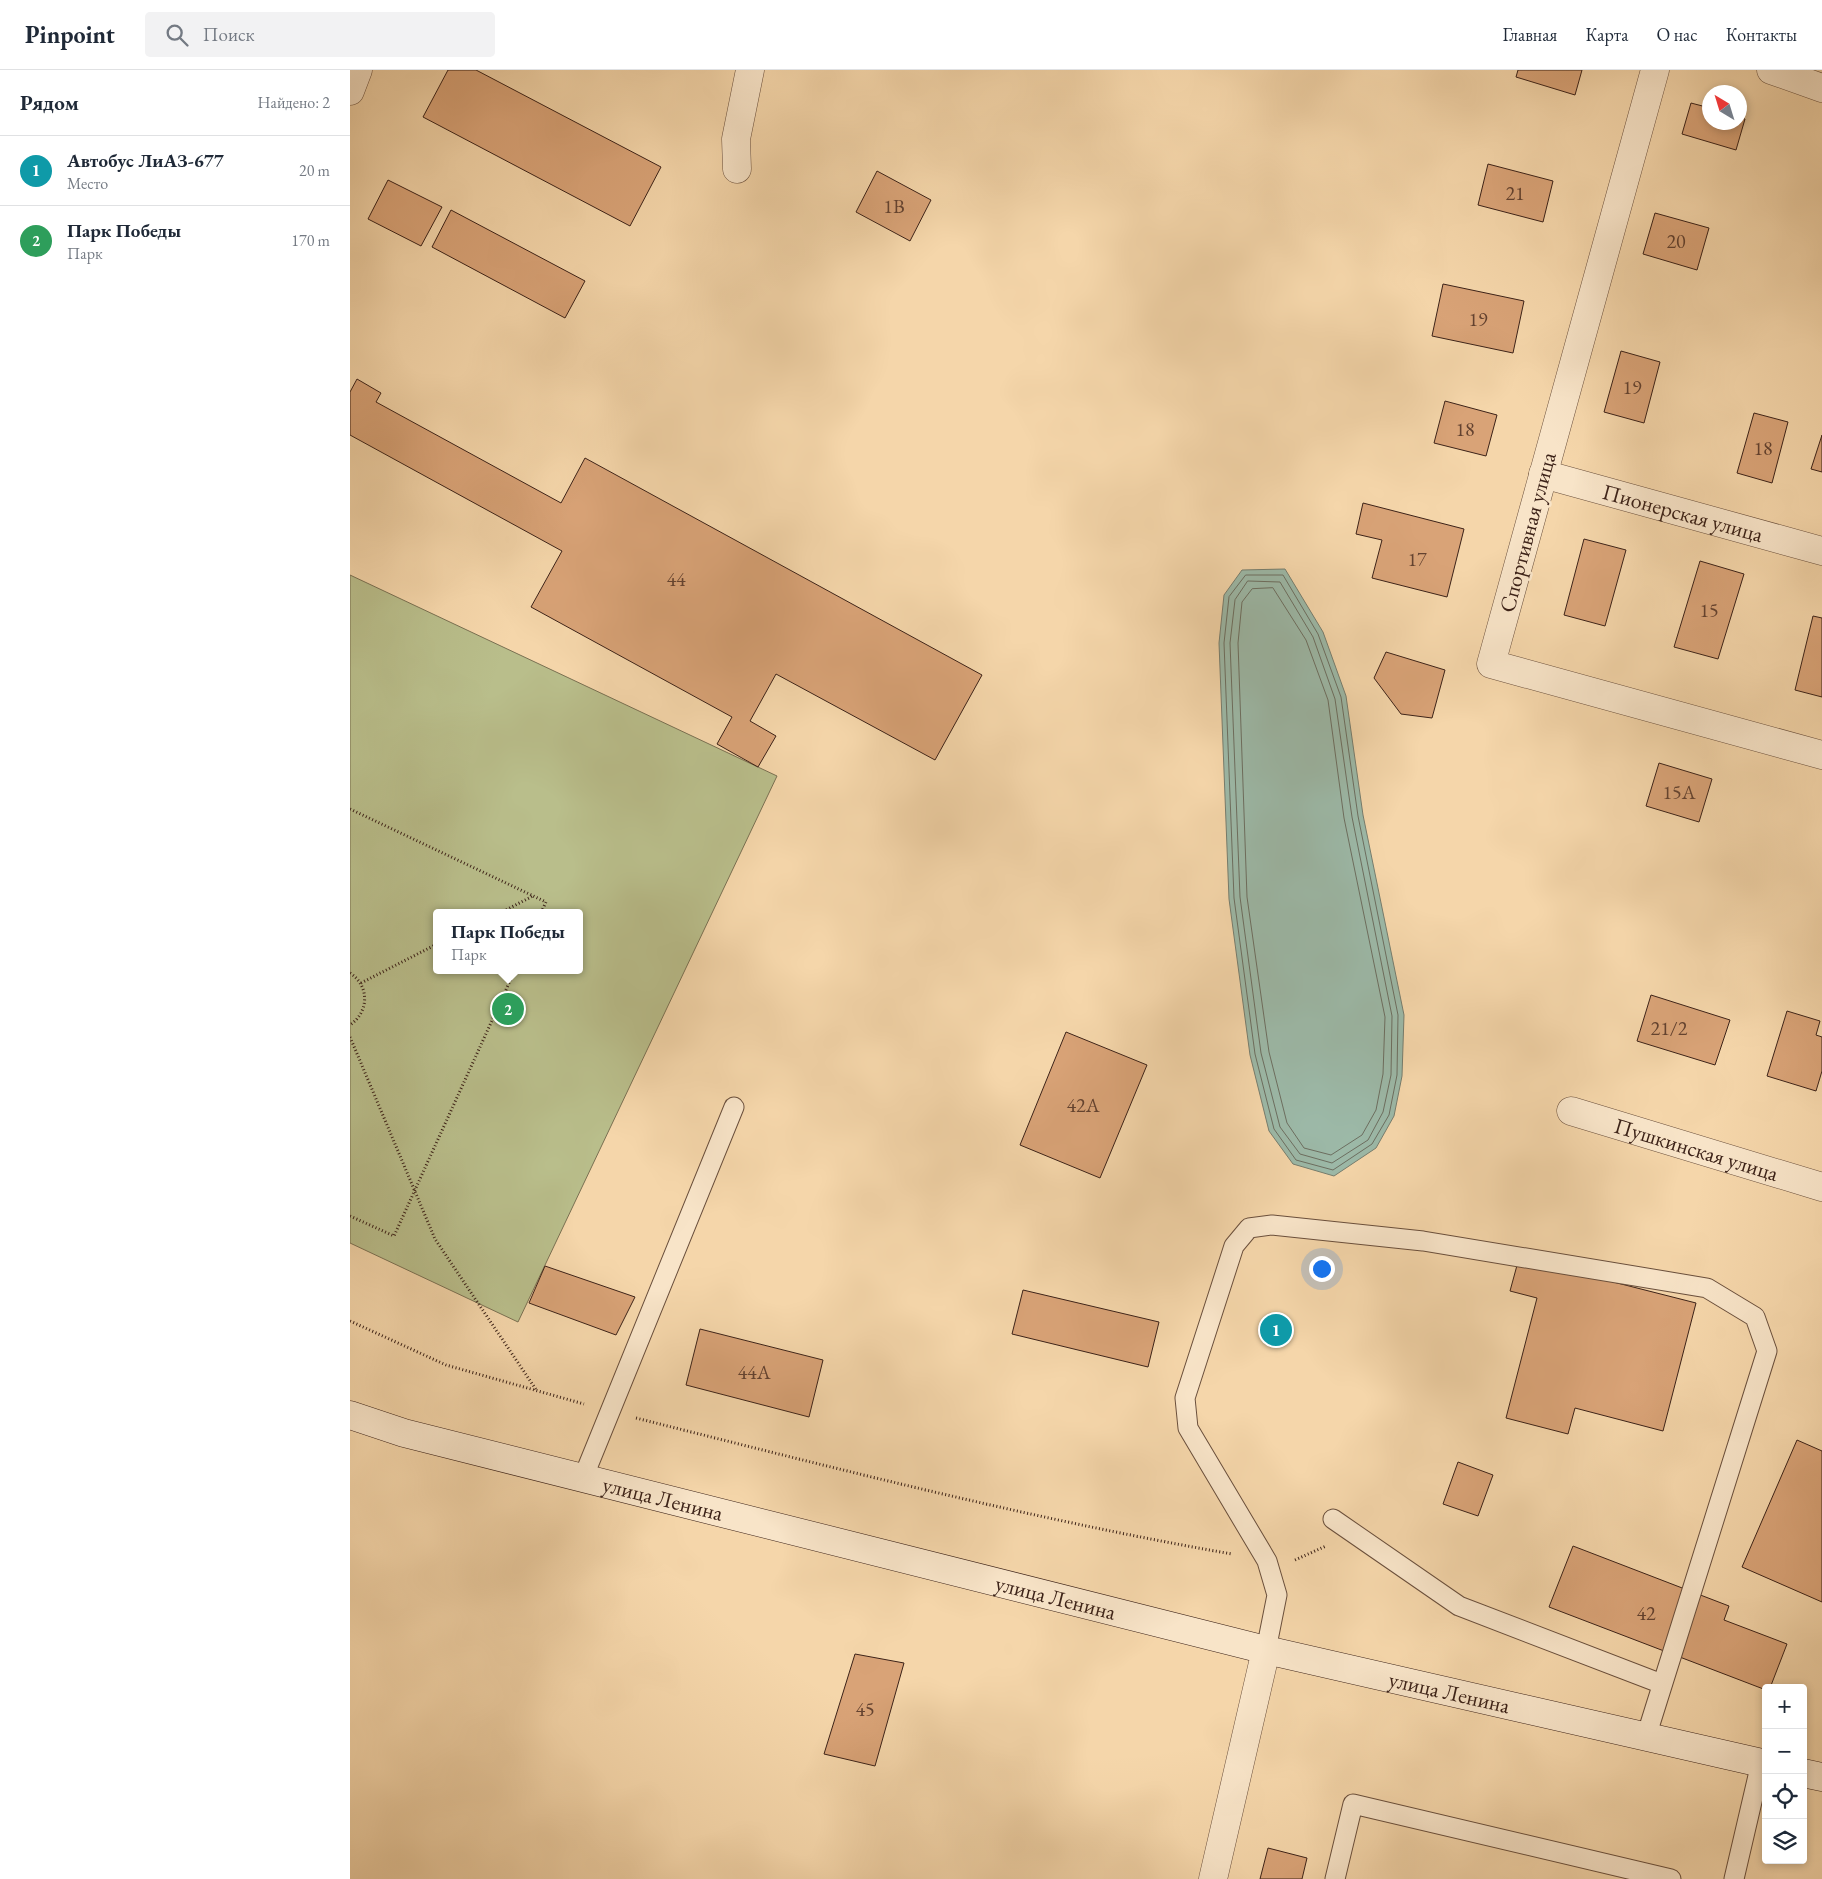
<!DOCTYPE html>
<html lang="ru">
<head>
<meta charset="utf-8">
<style>
  :root { --surface:#fff; --page:#f2f2f3; --text:#1f2937; --muted:#747a83; --line:#e0e1e3; --accent:#d93025 }
  body { margin:0; font-family:"EB Garamond",serif; background:var(--page); color:var(--text) }
  .controls { position:absolute; right:15px; bottom:15px; display:grid; overflow:hidden; border-radius:5px; box-shadow:0 2px 8px #0003 }
  .controls button { width:45px; height:45px; display:grid; place-items:center; padding:0; border:0; border-bottom:1px solid var(--line); background:var(--surface); color:var(--text); font:25px sans-serif }
  .compass { position:absolute; left:1352px; top:15px; width:45px; height:45px; border-radius:50%; background:var(--surface); box-shadow:0 2px 8px #0003; rotate:322deg }
  .you { position:absolute; left:971px; top:1198px; width:18px; height:18px; margin:-12px; border:4px solid #fff; border-radius:50%; background:#1a73e8; box-shadow:0 0 0 8px #1a73e833 }
  .badge { display:grid; place-items:center; width:32px; height:32px; border-radius:50%; background:var(--accent); color:#fff; font-size:16px; font-weight:700 }
  .pin { position:absolute; translate:-50% -50%; border:2px solid #fff; box-shadow:0 1px 5px #0006 }
  .popup { position:absolute; left:83px; top:839px; width:150px; height:65px; box-sizing:border-box; display:grid; place-content:center; border-radius:5px; background:var(--surface); filter:drop-shadow(0 1px 4px #0005); font-size:16px; white-space:nowrap; color:var(--muted) }
  .popup b { font-size:19px; color:var(--text) }
  .popup::after { content:''; position:absolute; left:50%; top:100%; margin-left:-10px; border:10px solid transparent; border-top-color:var(--surface) }
  .list { margin:0; padding:0; list-style:none }
  h2 { display:flex; justify-content:space-between; align-items:center; height:65px; margin:0; padding:0 20px; font-size:21px }
  h2 small { font-size:16px; font-weight:400; color:var(--muted) }
  .list li { display:grid; grid-template-columns:32px 1fr auto; gap:15px; align-items:center; box-sizing:border-box; height:70px; padding:0 20px; border-top:1px solid var(--line) }
  .list b { display:block; font-size:19px; white-space:nowrap }
  .list p { margin:0; font-size:16px; white-space:nowrap; color:var(--muted) }
  .list em { font-size:16px; font-style:normal; color:var(--muted) }
  .icon { flex:none; width:28px; height:28px; fill:none; stroke:currentColor; stroke-width:2; stroke-linecap:round; stroke-linejoin:round }
  .map { position:relative; flex:none; width:1472px; height:1809px; overflow:hidden }
  header { display:flex; align-items:center; gap:30px; box-sizing:border-box; height:70px; padding:0 25px; background:var(--surface); border-bottom:1px solid var(--line) }
  header strong { font-size:24px }
  nav { display:flex; gap:28px; margin-inline-start:auto; font-size:18px }
  .search { width:350px; height:45px; background:var(--page); display:flex; align-items:center; gap:12px; box-sizing:border-box; padding:0 18px; border-radius:5px; color:var(--muted); font-size:19px }
  main { display:flex }
  aside { flex:1; background:var(--surface) }
  .map>svg:first-child { display:block }
</style>
</head>
<body>
<header>
<strong>Pinpoint</strong>
<div class="search"><svg class="icon" aria-label="search" viewBox="0 0 24 24"><circle cx="10" cy="10" r="6"/><path d="M15 15l6 6"/></svg>Поиск</div>
<nav><a>Главная</a><a>Карта</a><a>О нас</a><a>Контакты</a></nav>
</header>
<main>
<aside>
<h2>Рядом<small>Найдено: 2</small></h2>
<ul class="list">
<li><span class="badge" style="background:#0f9aa8">1</span><div><b>Автобус ЛиАЗ-677</b><p>Место</p></div><em>20 m</em></li>
<li><span class="badge" style="background:#2e9e5b">2</span><div><b>Парк Победы</b><p>Парк</p></div><em>170 m</em></li>
</ul>
</aside>
<div class="map">
<svg width="1472" height="1809" viewBox="0 0 1472 1809">
  <rect width="100%" height="100%" fill="#f5d6aa"/>
  <filter id="stains"><feTurbulence type="fractalNoise" baseFrequency=".004" numOctaves="4"/><feColorMatrix values="0 0 0 0 .2 0 0 0 0 .09 0 0 0 0 .02 0 0 0 .5 -.17"/></filter>
  <radialGradient id="worn" r=".72"><stop offset=".6" stop-color="#630" stop-opacity="0"/><stop offset="1" stop-color="#630" stop-opacity=".3"/></radialGradient>
  <path fill="#b9be8b" stroke="#7a7052" fill-rule="evenodd" d="M0,505L427,706L168,1252L0,1173ZM87,843H229V900H87Z"/>
  <path fill="#9cb9a8" stroke="#767d6e" d="M935,499L973,562L996,626L1013,745L1054,945L1052,1006L1044,1046L1026,1078L984,1106L943,1094L919,1061L900,985L879,829L869,573L874,525L892,500Z"/>
  <g fill="none" stroke-linecap="round" stroke-linejoin="round">
    <g stroke="#6c6e60" stroke-width="1">
      <path d="M896,505H933L968,564L991,627L1008,746L1048,945L1047,1005L1039,1045L1022,1074L983,1100L946,1090L924,1059L905,984L884,828L874,573L879,527Z"/>
      <path d="M898,511L930,512L963,567L985,629L1002,747L1042,946L1041,1005L1033,1042L1018,1070L982,1093L950,1084L930,1057L911,983L890,827L880,573L885,530Z"/>
      <path d="M923,518L956,570L978,630L994,748L1035,947L1033,1004L1026,1040L1012,1065L981,1085L954,1078L937,1053L919,982L897,827L888,573L892,532L902,519Z"/>
    </g>
  </g>
  <g fill="#d9a377" stroke="#3c2218">
    <path d="M98,0H126L311,97L280,156L73,47Z"/>
    <path d="M1168,0H1232L1225,25L1166,7Z"/>
    <path d="M1341,33L1360,38V52H1390V47L1395,49L1386,80L1332,64Z"/>
    <path d="M1138,94L1203,111L1193,152L1128,135Z"/>
    <path d="M527,101L581,130L560,171L506,142Z"/>
    <path d="M38,110L92,137L71,176L18,149Z"/>
    <path d="M101,140L235,211L215,248L82,177Z"/>
    <path d="M1305,143L1359,158L1347,200L1293,184Z"/>
    <path d="M1093,214L1174,231L1163,283L1082,266Z"/>
    <path d="M1271,281L1310,292L1294,353L1254,342Z"/>
    <path d="M7,309L31,323L26,332L211,433L235,388L632,605L585,690L426,604L400,651L426,666L408,697L367,674L382,647L181,537L212,481L0,365V322Z"/>
    <path d="M1095,331L1147,345L1136,386L1084,373Z"/>
    <path d="M1404,343L1438,352L1422,413L1387,403Z"/>
    <path d="M1472,365V402L1461,399Z"/>
    <path d="M1013,433L1114,459L1097,527L1022,508L1032,470L1006,464Z"/>
    <path d="M1234,469L1276,480L1255,556L1214,545Z"/>
    <path d="M1350,491L1394,504L1368,589L1324,577Z"/>
    <path d="M1463,546L1472,548V627L1445,620Z"/>
    <path d="M1036,582L1095,600L1082,648L1051,644L1024,608Z"/>
    <path d="M1309,693L1362,709L1349,752L1296,736Z"/>
    <path d="M1301,925L1380,950L1365,995L1287,971Z"/>
    <path d="M1437,941L1470,951L1466,965L1472,967V1001L1466,1021L1417,1006Z"/>
    <path d="M716,962L797,995L750,1108L670,1075Z"/>
    <path d="M1169,1188L1346,1233L1313,1361L1225,1338L1218,1364L1156,1348L1187,1228L1160,1221Z"/>
    <path d="M195,1196L285,1227L266,1265L179,1233Z"/>
    <path d="M673,1220L809,1252L798,1297L662,1264Z"/>
    <path d="M350,1259L473,1290L459,1347L336,1315Z"/>
    <path d="M1447,1370L1472,1381V1532L1392,1497Z"/>
    <path d="M1108,1392L1143,1405L1128,1446L1093,1434Z"/>
    <path d="M1223,1476L1379,1536L1374,1550L1437,1574L1420,1618H1416V1620L1199,1537Z"/>
    <path d="M505,1584L554,1593L525,1696L474,1684Z"/>
    <path d="M918,1778L957,1788L952,1809H910Z"/>
  </g>
  <g fill="none" stroke-linecap="round" stroke-linejoin="round">
    <defs>
      <g id="service">
        <path d="M233,1408L384,1037"/>
        <path d="M983,1449L1109,1536L1312,1614"/>
        <path d="M916,1580L927,1525L917,1491L838,1358L835,1328L884,1176L899,1158L922,1155L1073,1171L1357,1218L1405,1247L1417,1281L1296,1667"/>
        <path d="M985,1809L1003,1734L1321,1809"/>
        <path d="M1384,1809L1411,1693"/>
      </g>
      <g id="minor">
        <path d="M1305,0L1141,594L1472,685"/>
        <path d="M1421,0L1472,18"/>
        <path d="M0,21L8,0"/>
        <path d="M387,99L386,69L400,0"/>
        <path id="s1" d="M1193,404L1472,481"/>
        <path id="s2" d="M1221,1041L1472,1117"/>
        <path d="M863,1809L916,1580"/>
      </g>
      <g id="secondary">
        <path id="s3" d="M0,1345L54,1363L916,1580L1416,1694"/>
        <path d="M1453,1703L1472,1707"/>
      </g>
    </defs>
    <use href="#service" stroke="#6a4f3c" stroke-width="21"/>
    <use href="#minor" stroke="#6a4f3c" stroke-width="29"/>
    <use href="#secondary" stroke="#3c2218" stroke-width="29"/>
    <g stroke="#3c2218" stroke-width="3" stroke-dasharray="1 2.5" stroke-linecap="butt">
      <path d="M0,739L196,832L191,843"/>
      <path d="M150,843L183,826"/>
      <path d="M0,903C20,916 19,942 0,955"/>
      <path d="M11,913L87,874"/>
      <path d="M0,967L85,1169L187,1321"/>
      <path d="M0,1146L44,1166L165,900"/>
      <path d="M0,1251L96,1295L234,1334"/>
      <path d="M286,1348C484,1398 681,1449 882,1484"/>
      <path d="M945,1490L976,1476"/>
    </g>
    <use href="#service" stroke="#f8e4c8" stroke-width="19"/>
    <use href="#minor" stroke="#f8e4c8" stroke-width="28"/>
    <use href="#secondary" stroke="#f8e4c8" stroke-width="28"/>
  </g>
  <g text-anchor="middle" stroke-width="5" stroke-linejoin="round" paint-order="stroke">
    <g font-size="20" fill="#634230">
      <text x="1165" y="130">21</text>
      <text x="544" y="143">1В</text>
      <text x="1326" y="178">20</text>
      <text x="1128" y="256">19</text>
      <text x="1282" y="324">19</text>
      <text x="1115" y="366">18</text>
      <text x="1413" y="385">18</text>
      <text x="1067" y="496">17</text>
      <text x="326" y="516">44</text>
      <text x="1359" y="547">15</text>
      <text x="1329" y="729">15А</text>
      <text x="1319" y="965">21/2</text>
      <text x="733" y="1042">42А</text>
      <text x="404" y="1309">44А</text>
      <text x="1296" y="1550">42</text>
      <text x="515" y="1646">45</text>
    </g>
    <g font-size="22" fill="#3c2218" stroke="#f8e4c8">
      <text dy="8" stroke="none"><textPath href="#s1" startOffset="145">Пионерская улица</textPath></text>
      <text transform="translate(1177 462) rotate(-75)" y="8">Спортивная улица</text>
      <text dy="8" stroke="none"><textPath href="#s2" startOffset="131">Пушкинская улица</textPath></text>
      <text dy="8" stroke="none"><textPath href="#s3" startOffset="324">улица Ленина</textPath></text>
      <text dy="8" stroke="none"><textPath href="#s3" startOffset="729">улица Ленина</textPath></text>
      <text dy="8" stroke="none"><textPath href="#s3" startOffset="1134">улица Ленина</textPath></text>
    </g>
  </g>
  <rect width="100%" height="100%" filter="url(#stains)"/>
  <rect width="100%" height="100%" fill="url(#worn)"/>
</svg>
<div class="controls">
<button>+</button>
<button>−</button>
<button><svg class="icon" aria-label="locate" viewBox="0 0 24 24"><circle cx="12" cy="12" r="6"/><path d="M12 2v4M12 18v4M2 12h4M18 12h4"/></svg></button>
<button><svg class="icon" aria-label="layers" viewBox="0 0 24 24"><path d="M12 4l9 5-9 5-9-5zM3 14l9 5 9-5"/></svg></button>
</div>
<svg class="compass" viewBox="-18 -18 36 36"><path d="M0-13l5 13h-10z" fill="#e53935"/><path d="M0 13l5-13h-10z" fill="#747a83"/></svg>
<div class="you"></div>
<div class="pin badge" style="left:926px;top:1260px;background:#0f9aa8">1</div>
<div class="pin badge" style="left:158px;top:939px;background:#2e9e5b">2</div>
<div class="popup"><b>Парк Победы</b>Парк</div>
</div>
</main>
</body>
</html>
